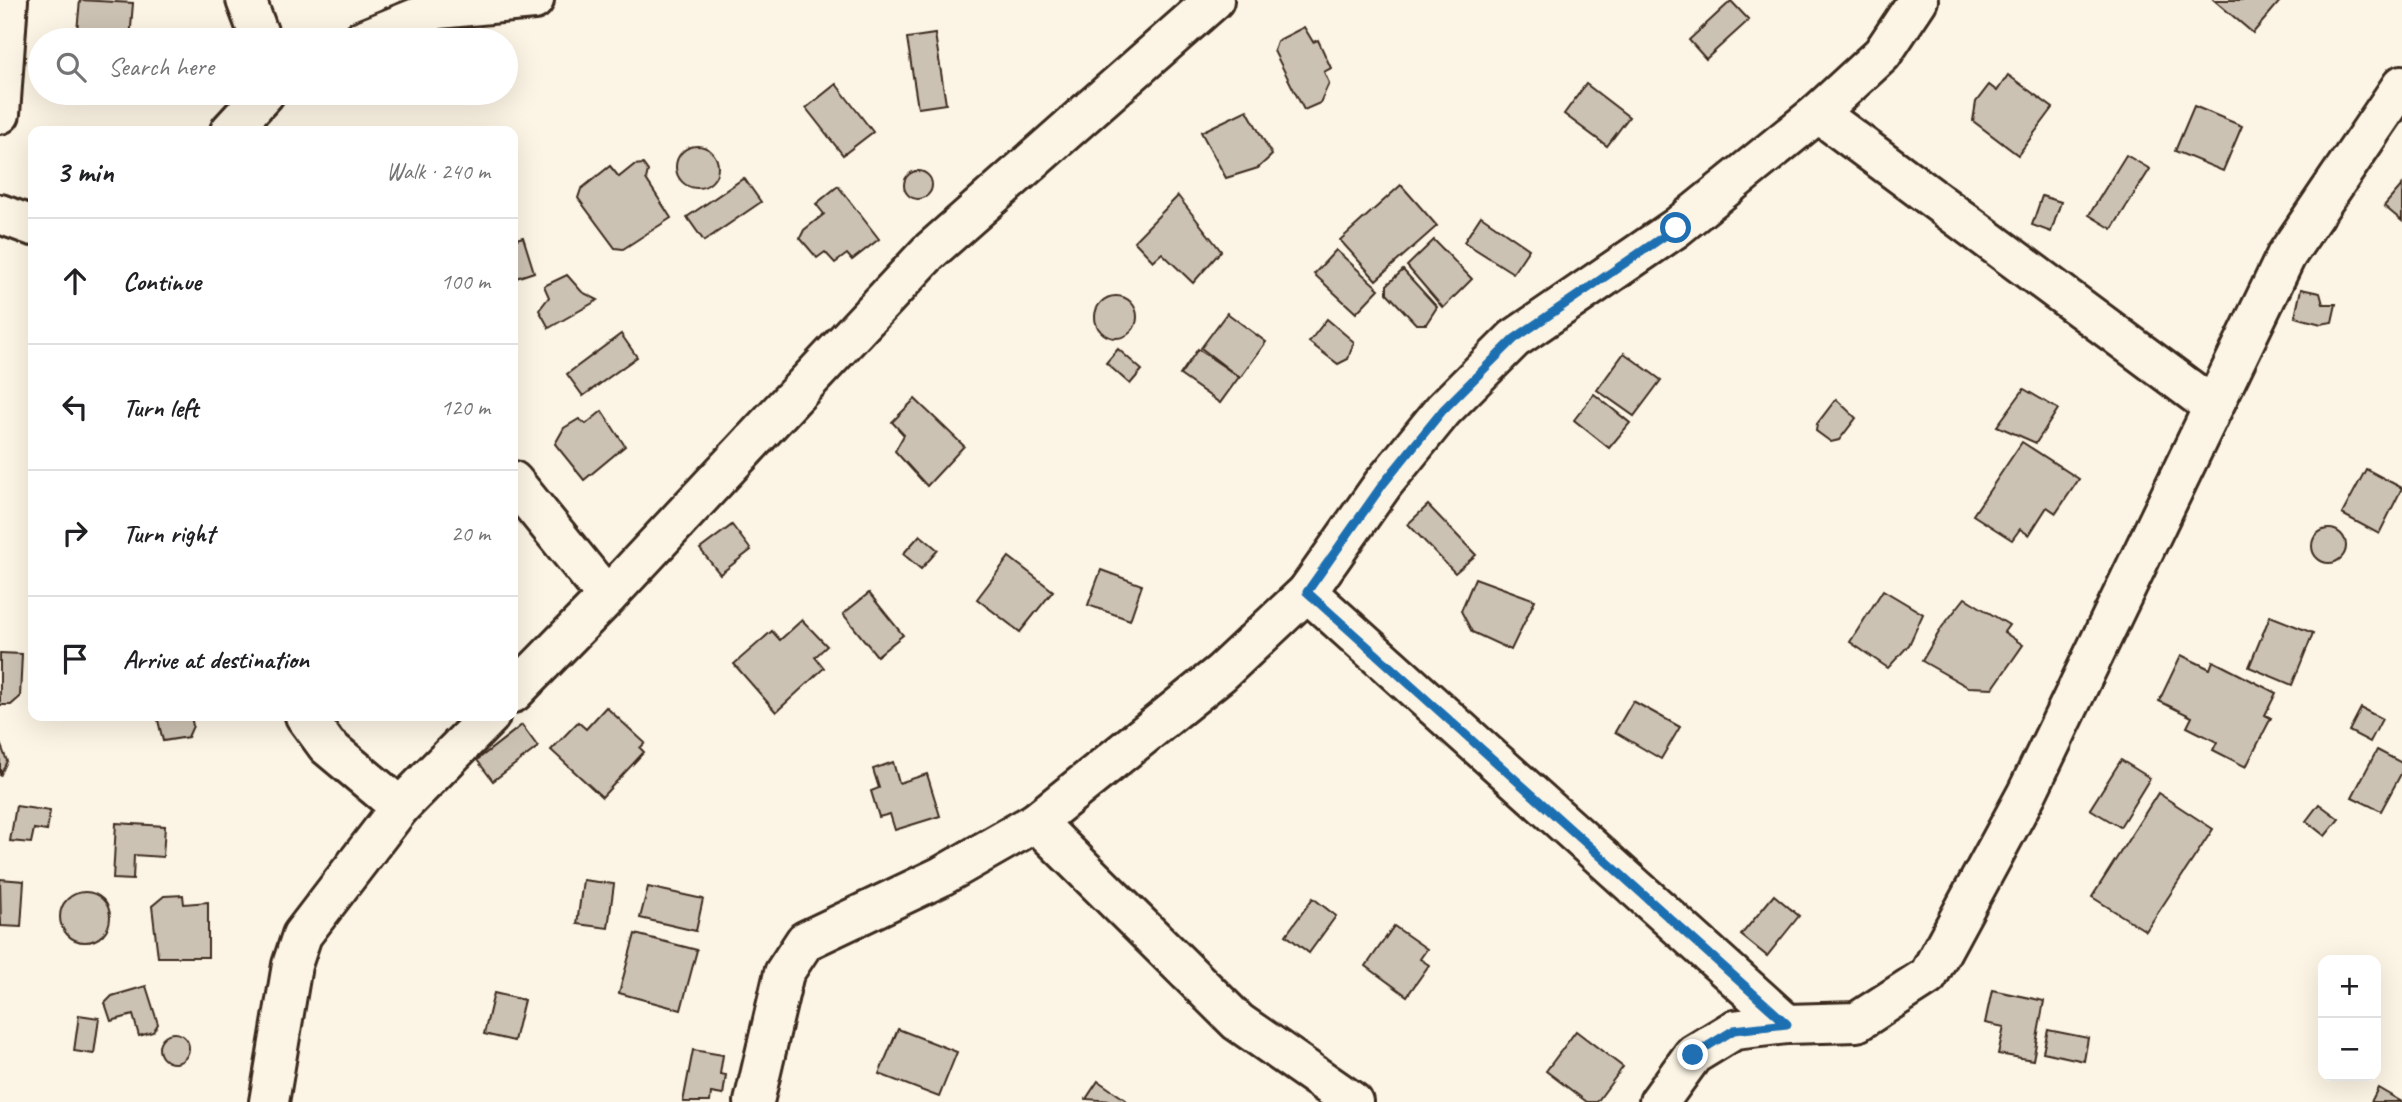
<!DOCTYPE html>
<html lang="en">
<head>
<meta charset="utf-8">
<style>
  :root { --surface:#fff; --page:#f6f6f6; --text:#202124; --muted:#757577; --line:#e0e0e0 }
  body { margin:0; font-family:Caveat,sans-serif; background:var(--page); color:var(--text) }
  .controls { position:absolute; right:21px; bottom:21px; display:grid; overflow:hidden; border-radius:14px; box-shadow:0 7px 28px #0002 }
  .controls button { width:63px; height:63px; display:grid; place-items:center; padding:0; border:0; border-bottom:2px solid var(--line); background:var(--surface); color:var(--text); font:35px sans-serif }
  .stop { position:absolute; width:21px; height:21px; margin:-16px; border:5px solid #1f6fb2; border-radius:50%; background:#fff }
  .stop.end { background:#1f6fb2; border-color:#fff; box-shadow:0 2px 7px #0008 }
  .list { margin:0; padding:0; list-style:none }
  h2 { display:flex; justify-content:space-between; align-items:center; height:91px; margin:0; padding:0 28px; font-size:30px }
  h2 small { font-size:23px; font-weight:400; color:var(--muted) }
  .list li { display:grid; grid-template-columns:46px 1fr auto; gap:21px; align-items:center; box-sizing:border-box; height:126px; padding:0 28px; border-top:2px solid var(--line) }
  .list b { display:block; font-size:26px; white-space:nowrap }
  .list em { font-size:23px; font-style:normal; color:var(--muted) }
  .icon { flex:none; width:38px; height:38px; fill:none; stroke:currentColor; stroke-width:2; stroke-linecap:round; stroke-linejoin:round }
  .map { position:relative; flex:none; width:2402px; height:1102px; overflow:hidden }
  .search { position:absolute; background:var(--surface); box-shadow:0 7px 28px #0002; left:28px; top:28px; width:490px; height:77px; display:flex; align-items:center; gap:18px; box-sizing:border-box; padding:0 24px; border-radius:38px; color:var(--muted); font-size:26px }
  .panel { position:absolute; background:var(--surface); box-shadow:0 7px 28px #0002; left:28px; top:126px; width:490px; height:595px; border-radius:14px }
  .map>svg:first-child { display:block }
</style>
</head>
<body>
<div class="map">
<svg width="2402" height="1102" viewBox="0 0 2402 1102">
  <rect width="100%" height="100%" fill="#fcf5e5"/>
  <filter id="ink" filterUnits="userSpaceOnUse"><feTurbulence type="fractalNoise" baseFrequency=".0143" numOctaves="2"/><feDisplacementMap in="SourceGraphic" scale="14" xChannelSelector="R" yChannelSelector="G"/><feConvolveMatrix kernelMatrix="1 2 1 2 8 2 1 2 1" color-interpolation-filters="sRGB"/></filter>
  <g filter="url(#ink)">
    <g fill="#ccc2b3" stroke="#3b2a1e" stroke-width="2">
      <path d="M80,0L133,3L130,40H102L103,33L77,31Z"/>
      <path d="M2214,0H2281L2253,33Z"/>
      <path d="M1731,1L1749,20L1706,59L1689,40Z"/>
      <path d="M1304,27L1313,42L1318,40L1331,68L1324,72L1329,83L1320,103L1304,110L1274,51L1277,41Z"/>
      <path d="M935,34L946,104L918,108L907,38Z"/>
      <path d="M2008,75L2053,108L2018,155L1973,121L1976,102L1989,85L1997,91Z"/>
      <path d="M836,84L873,132L843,155L806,108Z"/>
      <path d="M1586,84L1629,117L1607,146L1564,114Z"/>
      <path d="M2194,106L2242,126L2223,171L2175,151Z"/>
      <path d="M1247,110L1272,155L1258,168L1226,178L1201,132Z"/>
      <circle cx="697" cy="167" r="21"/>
      <path d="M2126,155L2150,169L2112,229L2089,215Z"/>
      <path d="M643,164L648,171L646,179L671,218L623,249L615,248L578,198L581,189L610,166L619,177L634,165Z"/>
      <circle cx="918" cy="185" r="14"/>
      <path d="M744,178L761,202L704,241L687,217Z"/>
      <path d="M1401,185L1437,226L1376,280L1340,240Z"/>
      <path d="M2402,185V221L2384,206Z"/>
      <path d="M838,186L879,239L852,260L847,254L835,263L825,252L817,258L800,238L804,230L824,214L816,204Z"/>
      <path d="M1178,196L1221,251L1193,283L1162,253L1153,261L1134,241Z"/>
      <path d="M2042,196L2061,202L2051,232L2032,225Z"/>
      <path d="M1481,216L1529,249L1513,273L1464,242Z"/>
      <path d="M523,237L534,272L513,279V240Z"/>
      <path d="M1434,240L1472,279L1443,308L1407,266Z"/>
      <path d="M1336,250L1379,289L1356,313L1314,274Z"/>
      <path d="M1403,270L1437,307L1426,324H1416L1387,293V285Z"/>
      <path d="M567,275L582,292L598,300L549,328L539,310L549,297L544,286Z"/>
      <path d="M2301,289L2320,293L2323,304H2336L2332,322L2321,324L2295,317Z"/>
      <circle cx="1116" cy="317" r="21"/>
      <path d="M1227,313L1266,342L1240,378L1201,348Z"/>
      <path d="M1327,319L1354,342L1348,359L1338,364L1309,342Z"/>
      <path d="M621,334L637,357L583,396L567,374Z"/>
      <path d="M1118,349L1142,370L1130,384L1106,363Z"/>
      <path d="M1198,349L1239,377L1220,403L1180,375Z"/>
      <path d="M1624,353L1661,380L1634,416L1597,390Z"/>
      <path d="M2024,389L2058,409L2036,443L1997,426Z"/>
      <path d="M1594,394L1630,423L1609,448L1574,420Z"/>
      <path d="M915,399L964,446L927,486L895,451L904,435L892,422Z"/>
      <path d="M1836,399L1856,418L1839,440L1831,442L1816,431L1817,424Z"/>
      <path d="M602,411L625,446L584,480L555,444L564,428L579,419L586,424Z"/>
      <path d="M2022,442L2079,479L2056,513L2047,507L2029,535L2020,529L2012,540L1973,515Z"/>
      <path d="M2366,469L2402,488L2379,534L2342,514Z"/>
      <path d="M1428,505L1476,555L1455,573L1408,524Z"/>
      <path d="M732,525L751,550L720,574L700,549Z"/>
      <circle cx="2329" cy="546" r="17"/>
      <path d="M920,535L938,550L921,569L903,554Z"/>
      <path d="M1009,557L1053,591L1020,632L977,599Z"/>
      <path d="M1101,570L1142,585L1130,620L1088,605Z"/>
      <path d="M1475,578L1535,600L1511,650L1472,632L1461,611Z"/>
      <path d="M1883,590L1923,614L1909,645L1888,668L1850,642Z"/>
      <path d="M869,593L903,635L877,656L843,614Z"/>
      <path d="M1965,598L2009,625L2004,632L2023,645L1993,688L1968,687L1922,661L1942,627Z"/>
      <path d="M2270,616L2313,633L2292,685L2249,667Z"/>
      <path d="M802,620L827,646L815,657L824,668L776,712L734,664L772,631L780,640Z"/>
      <path d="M0,653L22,654L20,697L11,705H0Z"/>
      <path d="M2181,655L2210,669L2213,661L2276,693L2265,715L2271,718L2246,767L2213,750L2217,742L2187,727L2192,717L2159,701Z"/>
      <path d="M1633,701L1680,727L1661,759L1615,732Z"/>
      <path d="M606,707L645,743L640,748L644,752L602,797L551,750L578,722L586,729Z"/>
      <path d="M2361,708L2382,719L2370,742L2349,731Z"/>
      <path d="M157,716H191L193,726L188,737L163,741Z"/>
      <path d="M522,725L538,747L493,781L477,760Z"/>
      <path d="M0,743L7,761L0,776Z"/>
      <path d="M2377,750L2402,763V772L2381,811L2352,797Z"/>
      <path d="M2121,760L2150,778L2120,827L2090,809Z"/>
      <path d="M893,762L899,783L927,774L940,816L895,830L890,814L879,817L871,791L879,788L873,769Z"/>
      <path d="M2158,793L2213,829L2146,931L2092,897Z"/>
      <path d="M2319,804L2339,819L2325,836L2306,821Z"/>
      <path d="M16,806L50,811L47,831L34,829L31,843L10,841Z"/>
      <path d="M116,823L165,826L163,857L134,855L133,880L113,879Z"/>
      <path d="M0,879L24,881L21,927L1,926Z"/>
      <path d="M583,880L614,884L608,928L577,924Z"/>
      <path d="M648,887L703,899L696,931L640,918Z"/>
      <circle cx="85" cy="917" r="25"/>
      <path d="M183,895L184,904L208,902V957H158L152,906L164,896Z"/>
      <path d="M1774,895L1799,916L1767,956L1741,935Z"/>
      <path d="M1313,898L1336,916L1309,953L1286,935Z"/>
      <path d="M1394,926L1427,949L1420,959L1429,965L1407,996L1366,966Z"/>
      <path d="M635,934L697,950L681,1010L619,993Z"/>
      <path d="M146,986L158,1024L153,1032L139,1036L133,1015L111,1021L105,1003L112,996Z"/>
      <path d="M1992,990L2044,1001L2033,1060L1998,1054L2004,1027L1985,1023Z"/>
      <path d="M494,993L524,1000L514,1041L484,1034Z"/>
      <path d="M79,1015L99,1018L94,1054L74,1051Z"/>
      <path d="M898,1029L957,1052L939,1097L879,1074Z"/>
      <path d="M2048,1030L2088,1038L2084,1061L2043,1052Z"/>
      <path d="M1576,1031L1623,1067L1597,1102H1587L1546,1071Z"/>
      <circle cx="174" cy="1048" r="15"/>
      <path d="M693,1050L723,1055L720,1074L726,1075L723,1095L711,1093L710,1102H683Z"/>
      <path d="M1098,1081L1126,1100L1125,1102L1086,1099Z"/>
      <path d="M2378,1088L2402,1102H2371Z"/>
    </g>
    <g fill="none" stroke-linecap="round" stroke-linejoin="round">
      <defs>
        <g id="minor">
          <path d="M246,0L261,40"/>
          <path d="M362,40L438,9L534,0"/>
          <path d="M1818,113L2212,406"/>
          <path d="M0,114L8,0"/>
          <path d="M230,131L265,93"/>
          <path d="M0,214L33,226"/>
          <path d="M513,481L607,597"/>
          <path d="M1307,592L1787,1024L1857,1022L1928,976L2027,793L2286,256L2402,85"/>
          <path d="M513,693L607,597L928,253L1214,0"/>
          <path d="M305,716L327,746L400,807"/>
          <path d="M1036,822L1238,1022L1353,1102"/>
          <path d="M269,1102L292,965L302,935L400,807L490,716"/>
          <path d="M754,1102L784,973L805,941L940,877L1036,822L1221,673L1307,592L1383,484L1443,410L1514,339L1676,228L1818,113L1882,54L1918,0"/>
          <path d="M1659,1102L1693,1055L1734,1030L1787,1024"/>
        </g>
      </defs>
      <use href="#minor" stroke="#3b2a1e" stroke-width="44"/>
      <use href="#minor" stroke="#fcf5e5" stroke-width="38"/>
    </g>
  </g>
  <g fill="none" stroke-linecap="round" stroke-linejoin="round" filter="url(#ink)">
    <path stroke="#1f6fb2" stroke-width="9" d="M1676,228L1514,339L1443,410L1383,484L1307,592L1787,1024L1734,1030L1693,1055"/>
  </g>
</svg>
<div class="controls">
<button>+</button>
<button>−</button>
</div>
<div class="stop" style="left:1676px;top:228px"></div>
<div class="stop end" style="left:1693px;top:1055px"></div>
<div class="search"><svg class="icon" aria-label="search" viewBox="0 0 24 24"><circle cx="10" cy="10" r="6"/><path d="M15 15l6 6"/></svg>Search here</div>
<section class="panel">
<h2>3 min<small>Walk · 240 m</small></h2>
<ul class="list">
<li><svg class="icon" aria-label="ahead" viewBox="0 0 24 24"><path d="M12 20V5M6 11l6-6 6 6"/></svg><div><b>Continue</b></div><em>100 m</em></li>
<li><svg class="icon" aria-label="left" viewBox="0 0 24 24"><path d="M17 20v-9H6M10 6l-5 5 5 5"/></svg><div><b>Turn left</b></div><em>120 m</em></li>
<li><svg class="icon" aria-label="right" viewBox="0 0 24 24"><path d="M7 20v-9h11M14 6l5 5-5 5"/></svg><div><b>Turn right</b></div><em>20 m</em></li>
<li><svg class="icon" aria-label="arrive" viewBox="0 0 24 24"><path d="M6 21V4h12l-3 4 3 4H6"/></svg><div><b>Arrive at destination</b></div></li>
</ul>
</section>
</div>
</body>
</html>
